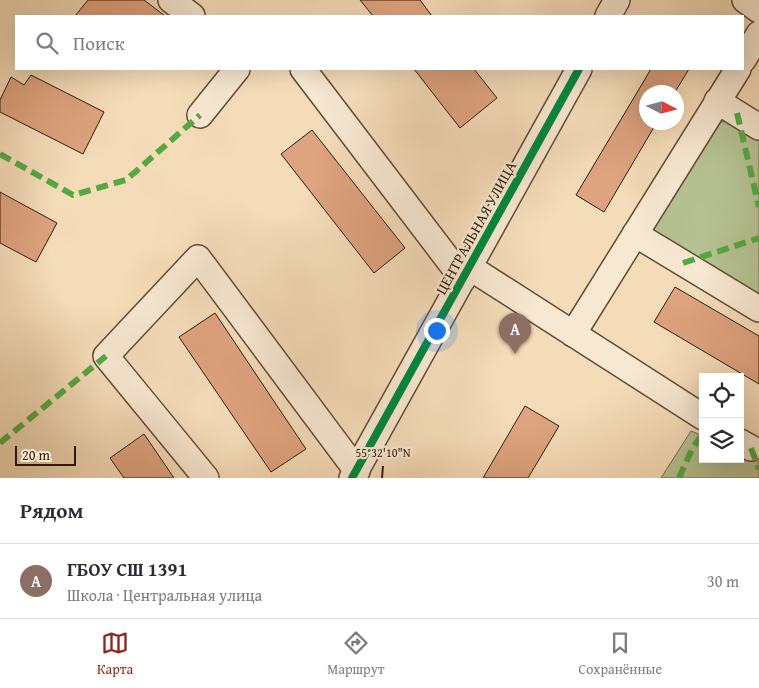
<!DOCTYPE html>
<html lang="ru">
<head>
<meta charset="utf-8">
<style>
  :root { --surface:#fff; --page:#f2f2f3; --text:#2b2b33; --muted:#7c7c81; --line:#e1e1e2; --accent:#8f2418 }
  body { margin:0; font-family:"Gentium Book Plus",serif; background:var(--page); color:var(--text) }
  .controls { position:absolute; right:15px; bottom:15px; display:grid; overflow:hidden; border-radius:0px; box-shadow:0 5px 20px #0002 }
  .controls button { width:45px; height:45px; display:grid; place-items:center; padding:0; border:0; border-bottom:1px solid var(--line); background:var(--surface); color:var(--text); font:25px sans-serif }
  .compass { position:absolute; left:639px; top:85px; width:45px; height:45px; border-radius:50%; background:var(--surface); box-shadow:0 5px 20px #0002; rotate:96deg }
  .scale { position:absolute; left:15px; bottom:12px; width:61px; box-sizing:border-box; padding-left:5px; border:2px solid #331a08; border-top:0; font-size:14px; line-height:18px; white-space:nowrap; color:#331a08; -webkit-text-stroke:4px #f8e8d2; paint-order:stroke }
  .you { position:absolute; left:436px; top:330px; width:18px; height:18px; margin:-12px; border:4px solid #fff; border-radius:50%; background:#1a73e8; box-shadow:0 0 0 8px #1a73e833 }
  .badge { display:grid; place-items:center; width:32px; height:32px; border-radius:50%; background:var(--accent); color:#fff; font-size:16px; font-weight:700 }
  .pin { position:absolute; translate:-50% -41px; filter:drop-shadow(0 1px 2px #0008) }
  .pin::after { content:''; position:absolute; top:26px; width:18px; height:15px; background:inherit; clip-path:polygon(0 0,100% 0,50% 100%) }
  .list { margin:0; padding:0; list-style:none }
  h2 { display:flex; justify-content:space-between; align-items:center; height:65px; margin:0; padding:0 20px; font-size:21px }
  h2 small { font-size:16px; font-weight:400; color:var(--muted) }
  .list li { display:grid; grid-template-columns:32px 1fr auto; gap:15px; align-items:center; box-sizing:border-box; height:75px; padding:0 20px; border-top:1px solid var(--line) }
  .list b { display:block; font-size:19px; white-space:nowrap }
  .list p { margin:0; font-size:16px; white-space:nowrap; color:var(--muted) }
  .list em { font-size:16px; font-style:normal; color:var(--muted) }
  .icon { flex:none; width:28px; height:28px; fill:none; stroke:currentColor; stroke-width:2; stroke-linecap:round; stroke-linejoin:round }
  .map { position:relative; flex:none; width:759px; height:478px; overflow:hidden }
  .search { position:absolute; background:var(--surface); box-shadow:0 5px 20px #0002; left:15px; right:15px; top:15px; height:55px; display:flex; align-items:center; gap:12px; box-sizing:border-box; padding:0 18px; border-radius:0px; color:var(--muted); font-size:19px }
  .sheet { height:140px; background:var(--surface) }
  nav { display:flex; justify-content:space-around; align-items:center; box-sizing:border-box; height:70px; border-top:1px solid var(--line); background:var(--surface); font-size:14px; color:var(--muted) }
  nav a { display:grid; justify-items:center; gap:2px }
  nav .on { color:var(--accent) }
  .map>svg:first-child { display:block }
</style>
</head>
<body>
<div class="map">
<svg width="759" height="478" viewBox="0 0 759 478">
  <rect width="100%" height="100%" fill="#f5dcb9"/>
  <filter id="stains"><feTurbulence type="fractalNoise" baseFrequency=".004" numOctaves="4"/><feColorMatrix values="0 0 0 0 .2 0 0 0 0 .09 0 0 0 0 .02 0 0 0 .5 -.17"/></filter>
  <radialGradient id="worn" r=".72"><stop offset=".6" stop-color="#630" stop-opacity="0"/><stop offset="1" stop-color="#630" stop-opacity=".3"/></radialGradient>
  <g fill="#b6c293" stroke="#746e4e">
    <path d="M738,120L759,133V300L655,237L652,221L713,123Z"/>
    <path d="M691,431L703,436V459H740V454L759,462V478H661Z"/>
  </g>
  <g fill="#dea37f" stroke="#331a08">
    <path d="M88,0H144L165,16H75Z"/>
    <path d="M360,0H420L432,16H373Z"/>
    <path d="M414,69H474L497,98L460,128Z"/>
    <path d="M651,69H689L675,92H646V122H657L604,212L576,195Z"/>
    <path d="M31,75L104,112L83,154L0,112V100L11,77L24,85Z"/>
    <path d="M312,130L405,248L374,273L281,154Z"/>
    <path d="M0,192L57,223L36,262L0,243Z"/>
    <path d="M675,287L759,336V384L654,322Z"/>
    <path d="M215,313L306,449L271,472L179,337Z"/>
    <path d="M525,406L559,426L528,478H483Z"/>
    <path d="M144,434L174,478H124L110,458Z"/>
  </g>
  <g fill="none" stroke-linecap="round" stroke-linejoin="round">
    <defs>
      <g id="minor">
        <path d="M171,0L192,16"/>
        <path d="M745,0L759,10"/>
        <path d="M608,16L617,0"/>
        <path d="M743,60L759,34"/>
        <path d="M303,69L463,279"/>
        <path d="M717,101L759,127"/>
        <path d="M200,115L237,69"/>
        <path d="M635,234L759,309"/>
        <path d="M480,274L703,417"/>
        <path d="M573,334L738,69"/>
        <path d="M740,442L751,448"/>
        <path d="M206,478L106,356L198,258L357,471"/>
        <path d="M352,478L579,69"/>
      </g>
    </defs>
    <use href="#minor" stroke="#644a34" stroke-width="28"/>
    <use href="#minor" stroke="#f8e8d2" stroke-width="25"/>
    <g stroke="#54a941" stroke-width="6" stroke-dasharray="12 6" stroke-linecap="butt">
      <path d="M737,113L759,207"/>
      <path d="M0,154L73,195L126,180L200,115"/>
      <path d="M683,263L759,238"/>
      <path d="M0,443L106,356"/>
      <path d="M751,448L759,469"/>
      <path d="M679,478L692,449L703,433"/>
    </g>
    <defs>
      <path id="cycleway" d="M352,478L579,69"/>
    </defs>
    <use href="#cycleway" stroke="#f8e8d2" stroke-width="11"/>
    <use href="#cycleway" stroke="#00873e" stroke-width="8"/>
  </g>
  <path fill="none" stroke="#331a08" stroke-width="2" d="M382,478L383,466"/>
  <g text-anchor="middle" stroke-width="4.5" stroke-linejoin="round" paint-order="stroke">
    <g font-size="15" fill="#331a08" stroke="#f8e8d2">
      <text transform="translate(476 228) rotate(-61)" y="5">ЦЕНТРАЛЬНАЯ УЛИЦА</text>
    </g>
  </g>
  <g font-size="12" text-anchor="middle" fill="#331a08" stroke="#f8e8d2" stroke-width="4.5" stroke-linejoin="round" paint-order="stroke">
    <text x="383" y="457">55°32'10"N</text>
  </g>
  <rect width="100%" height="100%" filter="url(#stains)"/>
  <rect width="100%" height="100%" fill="url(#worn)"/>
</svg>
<div class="controls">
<button><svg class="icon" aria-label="locate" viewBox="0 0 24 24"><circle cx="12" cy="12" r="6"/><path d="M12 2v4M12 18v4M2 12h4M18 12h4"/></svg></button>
<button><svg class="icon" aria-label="layers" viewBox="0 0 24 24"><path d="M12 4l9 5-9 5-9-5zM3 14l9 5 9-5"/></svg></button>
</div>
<svg class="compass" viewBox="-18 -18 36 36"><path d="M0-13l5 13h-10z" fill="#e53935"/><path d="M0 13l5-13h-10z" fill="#7c7c81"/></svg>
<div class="scale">20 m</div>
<div class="you"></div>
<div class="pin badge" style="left:515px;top:354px;background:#8d6e63">A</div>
<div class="search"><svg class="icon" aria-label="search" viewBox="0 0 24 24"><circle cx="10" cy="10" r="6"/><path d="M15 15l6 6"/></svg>Поиск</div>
</div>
<section class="sheet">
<h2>Рядом<small></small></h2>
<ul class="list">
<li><span class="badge" style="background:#8d6e63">A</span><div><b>ГБОУ СШ 1391</b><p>Школа · Центральная улица</p></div><em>30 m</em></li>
</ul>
</section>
<nav>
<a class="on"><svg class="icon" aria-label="map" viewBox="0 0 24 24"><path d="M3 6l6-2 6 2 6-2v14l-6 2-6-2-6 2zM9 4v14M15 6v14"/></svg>Карта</a>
<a><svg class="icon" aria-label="directions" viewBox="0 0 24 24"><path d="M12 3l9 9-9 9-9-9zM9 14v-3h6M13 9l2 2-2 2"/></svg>Маршрут</a>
<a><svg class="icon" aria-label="saved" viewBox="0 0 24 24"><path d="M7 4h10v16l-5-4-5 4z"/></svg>Сохранённые</a>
</nav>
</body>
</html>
